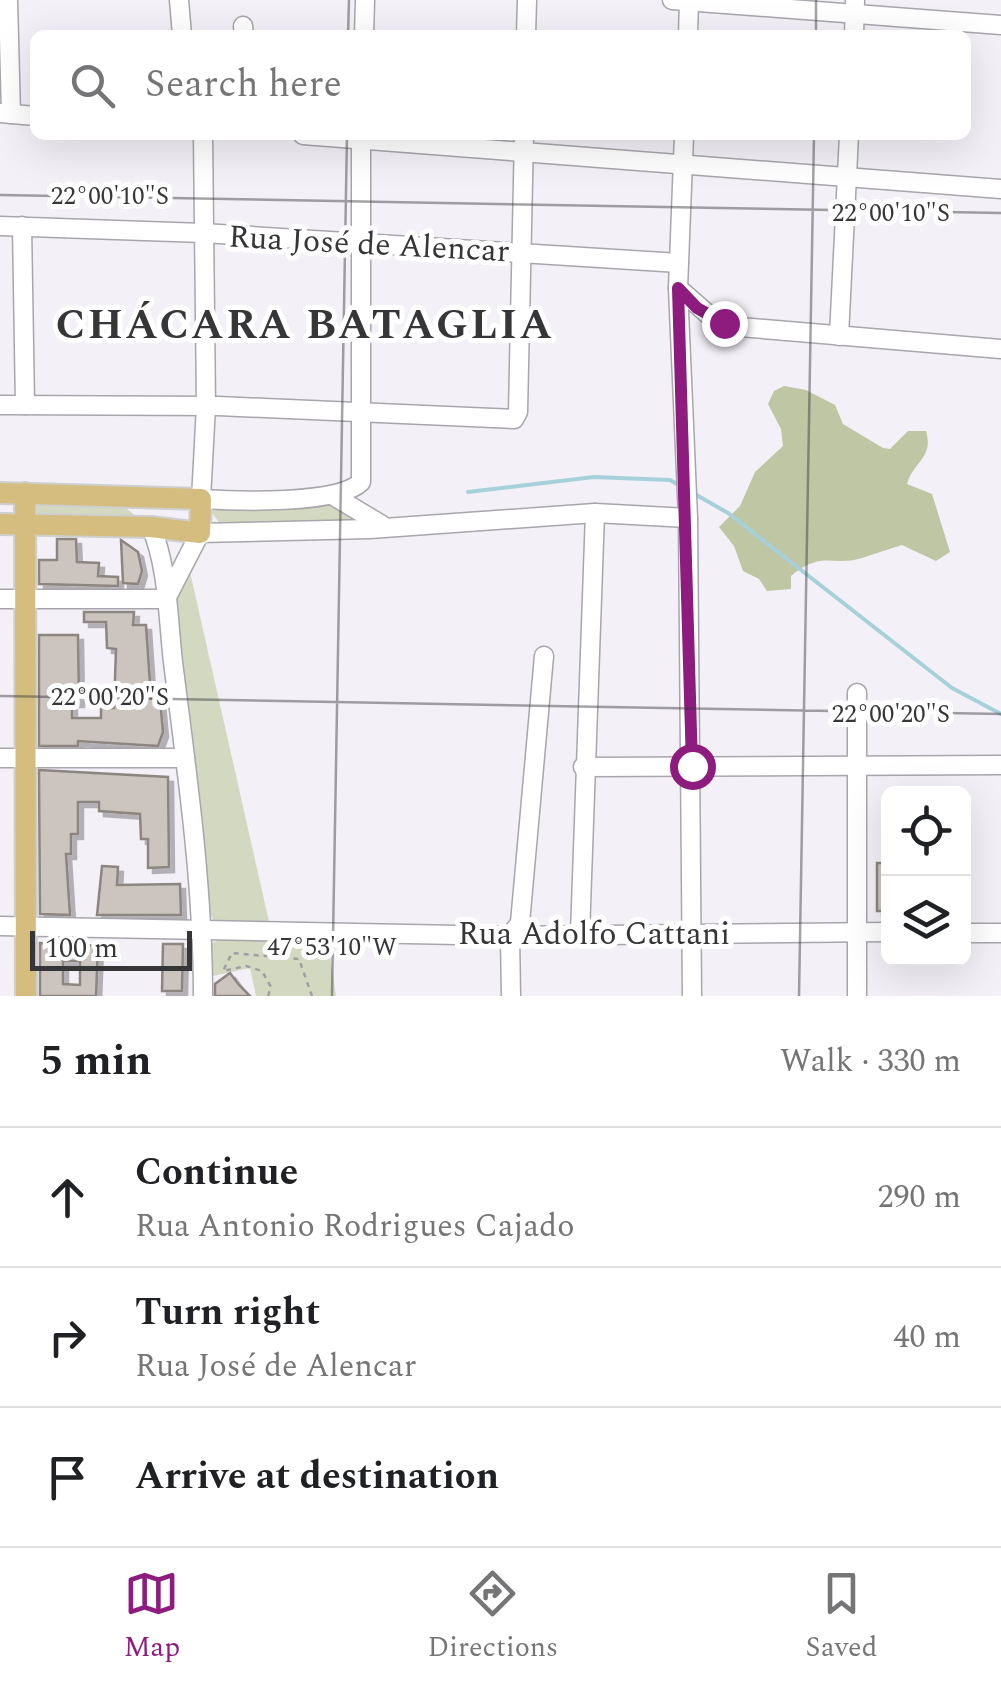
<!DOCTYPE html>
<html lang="en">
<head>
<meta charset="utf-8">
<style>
  :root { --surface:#fff; --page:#f6f6f6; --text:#202124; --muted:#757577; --line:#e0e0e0; --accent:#8d1c7e }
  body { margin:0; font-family:Spectral,serif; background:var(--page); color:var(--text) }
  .controls { position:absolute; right:30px; bottom:30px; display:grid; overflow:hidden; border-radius:15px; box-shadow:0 10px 40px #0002 }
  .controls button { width:90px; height:90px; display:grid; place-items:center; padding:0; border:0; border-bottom:2px solid var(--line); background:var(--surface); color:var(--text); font:50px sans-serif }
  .scale { position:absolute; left:30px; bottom:25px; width:162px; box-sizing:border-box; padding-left:10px; border:5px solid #363538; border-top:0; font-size:28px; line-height:35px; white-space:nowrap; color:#363538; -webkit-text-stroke:8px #fff; paint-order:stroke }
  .stop { position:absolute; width:30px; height:30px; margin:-22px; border:8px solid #8d1c7e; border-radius:50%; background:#fff }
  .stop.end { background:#8d1c7e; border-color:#fff; box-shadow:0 2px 10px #0008 }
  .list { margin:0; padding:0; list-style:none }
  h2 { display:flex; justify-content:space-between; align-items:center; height:130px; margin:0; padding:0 40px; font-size:42px }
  h2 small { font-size:32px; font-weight:400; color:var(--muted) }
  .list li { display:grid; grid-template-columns:65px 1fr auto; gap:30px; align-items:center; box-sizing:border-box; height:140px; padding:0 40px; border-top:2px solid var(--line) }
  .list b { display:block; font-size:38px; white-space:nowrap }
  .list p { margin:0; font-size:32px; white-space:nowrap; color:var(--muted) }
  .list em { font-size:32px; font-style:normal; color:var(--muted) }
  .icon { flex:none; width:55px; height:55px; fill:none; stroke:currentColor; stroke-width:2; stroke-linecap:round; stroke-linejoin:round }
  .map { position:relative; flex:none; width:1001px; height:996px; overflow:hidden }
  .search { position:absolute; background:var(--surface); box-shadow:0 10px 40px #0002; left:30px; right:30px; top:30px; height:110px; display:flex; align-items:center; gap:25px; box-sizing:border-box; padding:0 35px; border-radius:15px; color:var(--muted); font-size:38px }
  .sheet { height:550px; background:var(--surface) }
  nav { display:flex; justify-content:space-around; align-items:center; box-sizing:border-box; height:140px; border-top:2px solid var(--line); background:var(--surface); font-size:28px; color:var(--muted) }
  nav a { display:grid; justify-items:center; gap:5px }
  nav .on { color:var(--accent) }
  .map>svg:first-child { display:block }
</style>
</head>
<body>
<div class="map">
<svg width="1001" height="996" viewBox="0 0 1001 996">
  <defs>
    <filter id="shadow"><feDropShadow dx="5" dy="5" stdDeviation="0" flood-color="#0004"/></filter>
  </defs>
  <rect width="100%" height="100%" fill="#f3f0f7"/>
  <g fill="#d3d9c1">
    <path d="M328,501L353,520L221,525L212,513L214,508Z"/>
    <path d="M34,504H121L137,517L37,516Z"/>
    <path d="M188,563L270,926L216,924L211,916L173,596Z"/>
    <path d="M327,936L336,996H256L250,968L208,977L211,943L228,937Z"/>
  </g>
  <path fill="#bec6a4" d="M784,386L806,390L835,405L843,424L883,448L890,449L908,431H926C934,458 913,462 907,484L932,494L950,552L936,561L902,545C888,549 875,554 862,558C831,567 823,550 791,576V589L767,591L759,579L743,571L734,546L719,527L740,506L755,472L783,446L781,429L768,404L774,391Z"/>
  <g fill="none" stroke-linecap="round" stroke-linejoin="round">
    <g stroke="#a6d1da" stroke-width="4">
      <path d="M468,492L594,477L670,480L680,486"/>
      <path d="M693,493L728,513L952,688L1001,714"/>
    </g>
  </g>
  <g fill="#ccc4bf" stroke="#8c8580" stroke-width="2.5" fill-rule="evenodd" filter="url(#shadow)">
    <path d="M57,539H76L77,562L99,563L98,576L118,577V586L39,584V560H57Z"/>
    <path d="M121,540L138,552L142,571L138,584L123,583Z"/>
    <path d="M84,612H134L133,625H146L151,698L160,699L163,732L158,746L78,741V746H39V635H78L79,702H72V718H101V708H114L116,649L107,648L106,622H84Z"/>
    <path d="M39,770L168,777L169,867L148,868V839H141L140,814L99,811V802H78V834H71V854H66L70,915L40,914Z"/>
    <rect x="877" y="863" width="11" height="48"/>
    <path d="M102,866L118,867L117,885L180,884L181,915H97Z"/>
    <path d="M40,943L98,946L96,996H40ZM63,961H80V985L63,984Z"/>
    <path d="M163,944H183L182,991H162Z"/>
    <path d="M230,973L239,985L250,996H215V984Z"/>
  </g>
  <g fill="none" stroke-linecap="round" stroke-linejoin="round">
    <defs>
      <g id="minor">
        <path d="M8,0L11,114"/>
        <path d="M179,0L182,35"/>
        <path d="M672,0L1001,25"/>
        <path d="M243,26L244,35"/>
        <path d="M364,35L365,0"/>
        <path d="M526,35L527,0"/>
        <path d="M688,35L689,0"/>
        <path d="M854,35L855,0"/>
        <path d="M1,113L35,116"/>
        <path d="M203,135L206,406L201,499C234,501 338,505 361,482V135"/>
        <path d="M303,135L1001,189"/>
        <path d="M684,135L678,288L688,518L692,996"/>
        <path d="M0,226L203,233L679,263"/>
        <path d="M22,226L25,405"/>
        <path d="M678,288L710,316L740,327L1001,349"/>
        <path d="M839,336L849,135"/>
        <path d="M0,405L218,406L514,419L518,412L524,135"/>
        <path d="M332,495L382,525"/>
        <path d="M151,527C168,566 168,619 173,662C187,773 203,884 203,996"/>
        <path d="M0,599H166"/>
        <path d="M166,599L200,533L370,529L595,513L688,518"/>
        <path d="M0,758H185"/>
        <path d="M583,767L1001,765"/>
        <path d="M0,926L510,936L888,932"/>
        <path d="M964,933H1001"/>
        <path d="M580,934L595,513"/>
        <path d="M511,996L510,936L520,923L544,656"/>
        <path d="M857,996V693"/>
      </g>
      <g id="major">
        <path d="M0,493L201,499L200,533L151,527L0,524"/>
        <path d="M25,493L26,996"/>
      </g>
    </defs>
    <use href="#minor" stroke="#a8a5ac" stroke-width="21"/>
    <use href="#major" stroke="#cfcfcf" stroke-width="24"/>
    <path stroke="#a09da3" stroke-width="2.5" stroke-dasharray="5 5" stroke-linecap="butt" d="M268,996L271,987L262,971L246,966L223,971L232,953L299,959L312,996"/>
    <use href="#minor" stroke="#fff" stroke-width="18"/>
    <use href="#major" stroke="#d4bd7f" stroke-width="20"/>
  </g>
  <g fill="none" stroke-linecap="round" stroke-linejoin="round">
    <path stroke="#8d1c7e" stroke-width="12" d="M692,766L678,288L697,308L724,323"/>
  </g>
  <path fill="none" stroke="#363538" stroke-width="2.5" stroke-opacity="0.45" d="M348,35L349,0M816,35V0M0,195L1001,213M0,696L1001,714M332,996L347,135M799,996L814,135"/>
  <g text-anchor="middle" stroke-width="10" stroke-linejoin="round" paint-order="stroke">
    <g font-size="32" fill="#363538" stroke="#fff">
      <text transform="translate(369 243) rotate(3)" y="11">Rua José de Alencar</text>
      <text x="594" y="944">Rua Adolfo Cattani</text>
    </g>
    <g font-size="42" font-weight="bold" letter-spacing="2.5" fill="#363538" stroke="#fff">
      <text x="305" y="338">CHÁCARA BATAGLIA</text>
    </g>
  </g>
  <g font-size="25" text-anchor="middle" fill="#363538" stroke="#fff" stroke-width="10" stroke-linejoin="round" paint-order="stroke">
    <text x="110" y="204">22°00'10"S</text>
    <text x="891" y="221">22°00'10"S</text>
    <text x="110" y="705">22°00'20"S</text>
    <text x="891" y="722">22°00'20"S</text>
    <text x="332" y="955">47°53'10"W</text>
  </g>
</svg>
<div class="controls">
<button><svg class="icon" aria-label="locate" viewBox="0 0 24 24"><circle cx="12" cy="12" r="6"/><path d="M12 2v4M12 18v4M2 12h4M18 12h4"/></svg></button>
<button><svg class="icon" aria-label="layers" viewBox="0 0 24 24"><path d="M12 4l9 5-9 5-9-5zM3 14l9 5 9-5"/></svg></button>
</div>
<div class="scale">100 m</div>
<div class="stop" style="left:692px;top:766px"></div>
<div class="stop end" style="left:724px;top:323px"></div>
<div class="search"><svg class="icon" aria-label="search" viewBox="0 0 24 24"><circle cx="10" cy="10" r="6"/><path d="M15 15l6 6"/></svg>Search here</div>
</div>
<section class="sheet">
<h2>5 min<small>Walk · 330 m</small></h2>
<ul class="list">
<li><svg class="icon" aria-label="ahead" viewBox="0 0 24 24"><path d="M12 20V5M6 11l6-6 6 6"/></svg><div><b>Continue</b><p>Rua Antonio Rodrigues Cajado</p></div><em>290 m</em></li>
<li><svg class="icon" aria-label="right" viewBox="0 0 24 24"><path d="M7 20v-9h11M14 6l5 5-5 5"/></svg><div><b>Turn right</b><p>Rua José de Alencar</p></div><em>40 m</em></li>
<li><svg class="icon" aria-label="arrive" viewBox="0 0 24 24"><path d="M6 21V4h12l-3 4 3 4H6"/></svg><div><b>Arrive at destination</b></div></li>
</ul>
</section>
<nav>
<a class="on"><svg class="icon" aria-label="map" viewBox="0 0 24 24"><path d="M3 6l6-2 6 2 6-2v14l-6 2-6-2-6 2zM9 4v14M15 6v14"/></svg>Map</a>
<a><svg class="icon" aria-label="directions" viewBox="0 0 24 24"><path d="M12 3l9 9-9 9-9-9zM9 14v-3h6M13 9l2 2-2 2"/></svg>Directions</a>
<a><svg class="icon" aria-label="saved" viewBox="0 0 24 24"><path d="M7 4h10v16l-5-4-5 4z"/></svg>Saved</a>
</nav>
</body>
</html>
